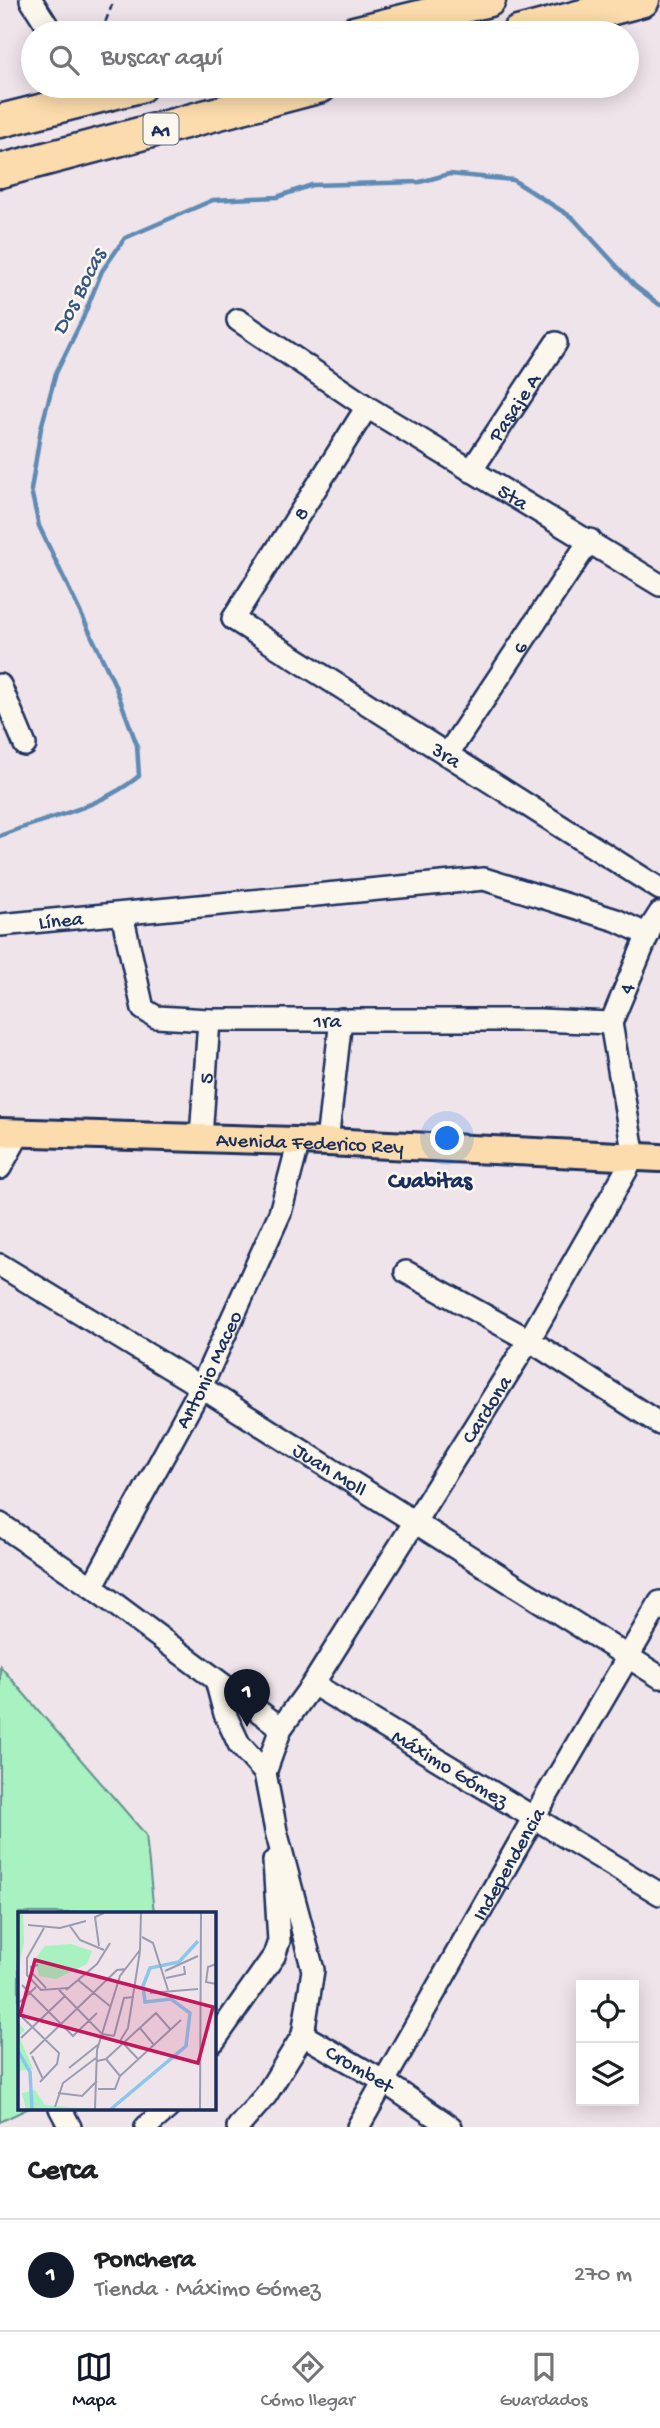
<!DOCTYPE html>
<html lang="es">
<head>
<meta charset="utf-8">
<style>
  :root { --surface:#fff; --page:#f6f6f6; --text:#202124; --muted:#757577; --line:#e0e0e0; --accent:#111827 }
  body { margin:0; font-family:"Gochi Hand",sans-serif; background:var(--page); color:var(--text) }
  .controls { position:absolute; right:21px; bottom:21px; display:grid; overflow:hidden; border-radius:0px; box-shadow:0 4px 18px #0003 }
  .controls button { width:63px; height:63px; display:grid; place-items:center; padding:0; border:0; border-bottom:2px solid var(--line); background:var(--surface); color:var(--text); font:35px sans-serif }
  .you { position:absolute; left:448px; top:1139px; width:24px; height:24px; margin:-18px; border:5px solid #fff; border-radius:50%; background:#1a73e8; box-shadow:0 0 0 10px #1a73e833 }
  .badge { display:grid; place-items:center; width:46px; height:46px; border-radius:50%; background:var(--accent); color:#fff; font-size:23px; font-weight:700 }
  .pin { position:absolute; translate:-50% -58px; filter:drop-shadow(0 2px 4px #0008) }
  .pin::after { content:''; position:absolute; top:37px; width:24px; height:21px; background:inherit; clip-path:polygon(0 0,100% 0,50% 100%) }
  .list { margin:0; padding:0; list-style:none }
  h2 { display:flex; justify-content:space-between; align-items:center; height:91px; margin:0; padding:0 28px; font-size:30px }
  h2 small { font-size:23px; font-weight:400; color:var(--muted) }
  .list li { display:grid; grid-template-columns:46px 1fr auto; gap:21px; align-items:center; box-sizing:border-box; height:112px; padding:0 28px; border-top:2px solid var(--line) }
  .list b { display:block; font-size:26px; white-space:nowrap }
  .list p { margin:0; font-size:23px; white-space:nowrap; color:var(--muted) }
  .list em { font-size:23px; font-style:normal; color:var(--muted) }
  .icon { flex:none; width:38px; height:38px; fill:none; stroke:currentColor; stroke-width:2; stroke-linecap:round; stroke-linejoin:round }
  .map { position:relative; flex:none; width:660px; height:2127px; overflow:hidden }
  .search { position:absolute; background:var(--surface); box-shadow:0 4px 18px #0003; left:21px; right:21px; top:21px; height:77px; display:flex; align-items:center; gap:18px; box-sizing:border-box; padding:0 24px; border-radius:38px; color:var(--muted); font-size:26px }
  .sheet { height:203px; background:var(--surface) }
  nav { display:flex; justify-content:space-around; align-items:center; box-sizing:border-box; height:98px; border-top:2px solid var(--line); background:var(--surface); font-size:19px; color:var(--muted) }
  nav a { display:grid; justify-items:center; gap:4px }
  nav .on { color:var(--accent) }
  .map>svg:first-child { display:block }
</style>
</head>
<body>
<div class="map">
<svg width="660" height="2127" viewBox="0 0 660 2127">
  <rect width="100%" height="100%" fill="#efe4ea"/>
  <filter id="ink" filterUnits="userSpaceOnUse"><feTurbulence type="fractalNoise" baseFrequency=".0143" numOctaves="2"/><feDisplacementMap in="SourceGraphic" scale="14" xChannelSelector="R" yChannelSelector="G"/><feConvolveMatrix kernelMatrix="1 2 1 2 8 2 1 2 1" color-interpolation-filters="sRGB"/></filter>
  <g filter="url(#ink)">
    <path fill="#a8f1c0" stroke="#62908f" stroke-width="2" d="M0,1666L146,1835L154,1913H19V2108H29L0,2122Z"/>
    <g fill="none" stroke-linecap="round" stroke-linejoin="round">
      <path stroke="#5e8ab3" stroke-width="4.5" d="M0,836C47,817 99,809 139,776L137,745L114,683L39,526L31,490L41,428L56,373L83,318L102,271L125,238L213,200L277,197L312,185L420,182L449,174L513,180L573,218L635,286L660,305"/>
      <defs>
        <g id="minor">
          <path d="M31,0L52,33"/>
          <path id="s1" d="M238,320L367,407L660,585"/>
          <path id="s2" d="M367,407L233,619L660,889"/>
          <path id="s3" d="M471,471L556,343"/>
          <path d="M0,685L25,745"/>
          <path id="s4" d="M447,755L590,540"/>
          <path id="s5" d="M122,914L143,1009L156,1017L209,1020H539L611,1023"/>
          <path id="s6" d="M0,925L484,879L616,920L648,935"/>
          <path id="s7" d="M611,1023L651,927L660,913"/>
          <path id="s8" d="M201,1138L209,1020"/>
          <path d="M327,1142L341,1019"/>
          <path d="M0,1168L19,1134"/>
          <path id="s9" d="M0,1265L201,1387L660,1677"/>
          <path d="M406,1272L529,1340L660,1424"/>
          <path d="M0,1524L92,1587L281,1728"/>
          <path id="s10" d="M92,1587L201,1387L280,1213L299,1141"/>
          <path d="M216,1680L225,1714L239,1744L265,1773L276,1831L313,1970L303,2035L266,2095L238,2127"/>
          <path id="s11" d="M313,1684L660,1894"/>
          <path id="s12" d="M265,1773L281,1728L313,1684L529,1340L634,1157L611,1023"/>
          <path id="s13" d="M303,2035L383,2081L451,2127"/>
          <path d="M214,2041L274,1956L279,1941L274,1861"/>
          <path d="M60,2108L70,2127"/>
          <path d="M146,2127L168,2108"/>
          <path id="s14" d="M358,2127L533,1819L660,1602"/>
        </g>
        <g id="major">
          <path id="s15" d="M0,1132L327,1142L660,1158"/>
        </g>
        <g id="highway">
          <path d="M354,33L489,0"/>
          <path d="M518,33L643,0"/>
          <path d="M0,121L140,86"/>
          <path d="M0,171L321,86"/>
        </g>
      </defs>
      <use href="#minor" stroke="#1b2f5e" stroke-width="26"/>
      <use href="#major" stroke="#1b2f5e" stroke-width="32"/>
      <use href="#highway" stroke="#1b2f5e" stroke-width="37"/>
      <path stroke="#1b2f5e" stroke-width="2.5" stroke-dasharray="7 5" stroke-linecap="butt" d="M101,33L114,0"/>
      <use href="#minor" stroke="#fbf7ec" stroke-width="21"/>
      <use href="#major" stroke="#fcdcac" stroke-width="26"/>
      <use href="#highway" stroke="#fcdcac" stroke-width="32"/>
    </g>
  </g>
  <g text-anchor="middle" stroke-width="5" stroke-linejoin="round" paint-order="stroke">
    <rect fill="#fbf7ec" stroke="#5e6b89" stroke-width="2" x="143.5" y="113.5" width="35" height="31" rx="5"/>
    <g font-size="19" font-weight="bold" fill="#1b2f5e">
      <text x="161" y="136">A1</text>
    </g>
    <g font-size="21" fill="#1b2f5e" stroke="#fbf7ec">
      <text dy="7" stroke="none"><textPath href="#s3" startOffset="77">Pasaje A</textPath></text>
      <text dy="7" stroke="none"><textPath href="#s1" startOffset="327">5ta</textPath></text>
      <text transform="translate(300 513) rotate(-58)" y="7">8</text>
      <text dy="7" stroke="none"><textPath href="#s4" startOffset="130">6</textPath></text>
      <text dy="7" stroke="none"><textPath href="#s2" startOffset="504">3ra</textPath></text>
      <text dy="7" stroke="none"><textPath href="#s6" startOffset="61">Línea</textPath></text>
      <text dy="7" stroke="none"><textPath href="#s7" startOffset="38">4</textPath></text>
      <text dy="7" stroke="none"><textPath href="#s5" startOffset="284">1ra</textPath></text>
      <text dy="7" stroke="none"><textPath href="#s8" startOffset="60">5</textPath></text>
      <text dy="7" stroke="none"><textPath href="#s15" startOffset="310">Avenida Federico Rey</textPath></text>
      <text dy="7" stroke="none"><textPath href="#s10" startOffset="247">Antonio Maceo</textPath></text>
      <text dy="7" stroke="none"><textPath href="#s12" startOffset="427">Cardona</textPath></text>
      <text dy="7" stroke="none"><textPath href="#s9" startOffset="388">Juan Moll</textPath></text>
      <text dy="7" stroke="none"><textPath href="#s11" startOffset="161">Máximo Gómez</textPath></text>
      <text dy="7" stroke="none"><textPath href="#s14" startOffset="303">Independencia</textPath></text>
      <text dy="7" stroke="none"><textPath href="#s13" startOffset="66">Crombet</textPath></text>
    </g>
    <g font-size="23" font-style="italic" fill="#375581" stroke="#fbf7ec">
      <text transform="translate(77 291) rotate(-63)" y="8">Dos Bocas</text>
    </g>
    <g font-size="23" font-weight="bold" fill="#1b2f5e" stroke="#fbf7ec">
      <text x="430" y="1187">Cuabitas</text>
    </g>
  </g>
  <g transform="translate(18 1912)">
    <rect width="198" height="198" fill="#efe4ea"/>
    <path d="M0,1H5L6,30L0,60ZM53,32L74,39L69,52L38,67L21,64L17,47L27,34ZM0,111L7,118L1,124L15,157L0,159ZM17,178L27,193L73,197H8L4,181Z" fill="#a8f1c0"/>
    <path fill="none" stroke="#8bc7eb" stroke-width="3.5" d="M0,139L12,160L14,197M93,197L168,134L172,101L153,87L127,90L125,74L132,56L161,50L180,29"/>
    <path fill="none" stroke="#9a9cb2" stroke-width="2" d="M10,13L42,16L68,9M52,14L62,28L86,38M26,16L9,46V63L23,78L50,76M124,25L135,31L150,78M81,34L77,5L86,1M198,52L190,55L188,70L198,72M20,53L13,55L14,61L28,76M147,59L180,44M148,66L167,62L166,54M60,68L93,95M4,73L55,124L79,101M41,78L84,122L96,124M48,78L79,52L92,31M132,81L180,77M2,90L18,75M4,105L41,141L39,152L22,170M122,116L136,133M96,124L106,86L116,85M3,126L47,84M102,129L110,116L122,39M104,130L120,147M12,142L99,58L108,57M14,144L25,167M88,147L102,164M79,149L88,147L138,101L152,117M51,156L81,132M80,177H97L102,164L163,108M40,181L64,184L79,169M37,195L45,171L78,146M77,197L79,138L102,64L122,38L123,1M182,197L183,1"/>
    <path fill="#c2185b" fill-opacity="0.15" stroke="#c2185b" stroke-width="3.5" d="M17,48L195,95L180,151L2,103Z"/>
    <rect width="198" height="198" fill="none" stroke="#1b2f5e" stroke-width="3.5"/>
  </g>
</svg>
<div class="controls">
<button><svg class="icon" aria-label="locate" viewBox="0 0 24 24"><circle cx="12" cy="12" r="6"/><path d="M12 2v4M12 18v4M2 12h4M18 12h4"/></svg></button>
<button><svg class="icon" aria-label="layers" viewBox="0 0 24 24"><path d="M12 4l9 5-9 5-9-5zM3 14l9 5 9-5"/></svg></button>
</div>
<div class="you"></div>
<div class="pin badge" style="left:247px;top:1727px">1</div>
<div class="search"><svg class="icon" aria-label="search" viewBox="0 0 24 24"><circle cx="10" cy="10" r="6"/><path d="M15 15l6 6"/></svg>Buscar aquí</div>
</div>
<section class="sheet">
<h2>Cerca<small></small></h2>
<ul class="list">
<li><span class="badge">1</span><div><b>Ponchera</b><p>Tienda · Máximo Gómez</p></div><em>270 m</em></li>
</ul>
</section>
<nav>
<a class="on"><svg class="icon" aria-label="map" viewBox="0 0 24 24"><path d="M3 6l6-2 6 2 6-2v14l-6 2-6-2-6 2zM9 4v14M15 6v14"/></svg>Mapa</a>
<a><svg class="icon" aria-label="directions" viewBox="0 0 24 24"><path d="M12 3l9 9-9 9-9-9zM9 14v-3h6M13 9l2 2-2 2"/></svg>Cómo llegar</a>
<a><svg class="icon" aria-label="saved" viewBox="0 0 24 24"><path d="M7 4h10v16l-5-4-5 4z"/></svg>Guardados</a>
</nav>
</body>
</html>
